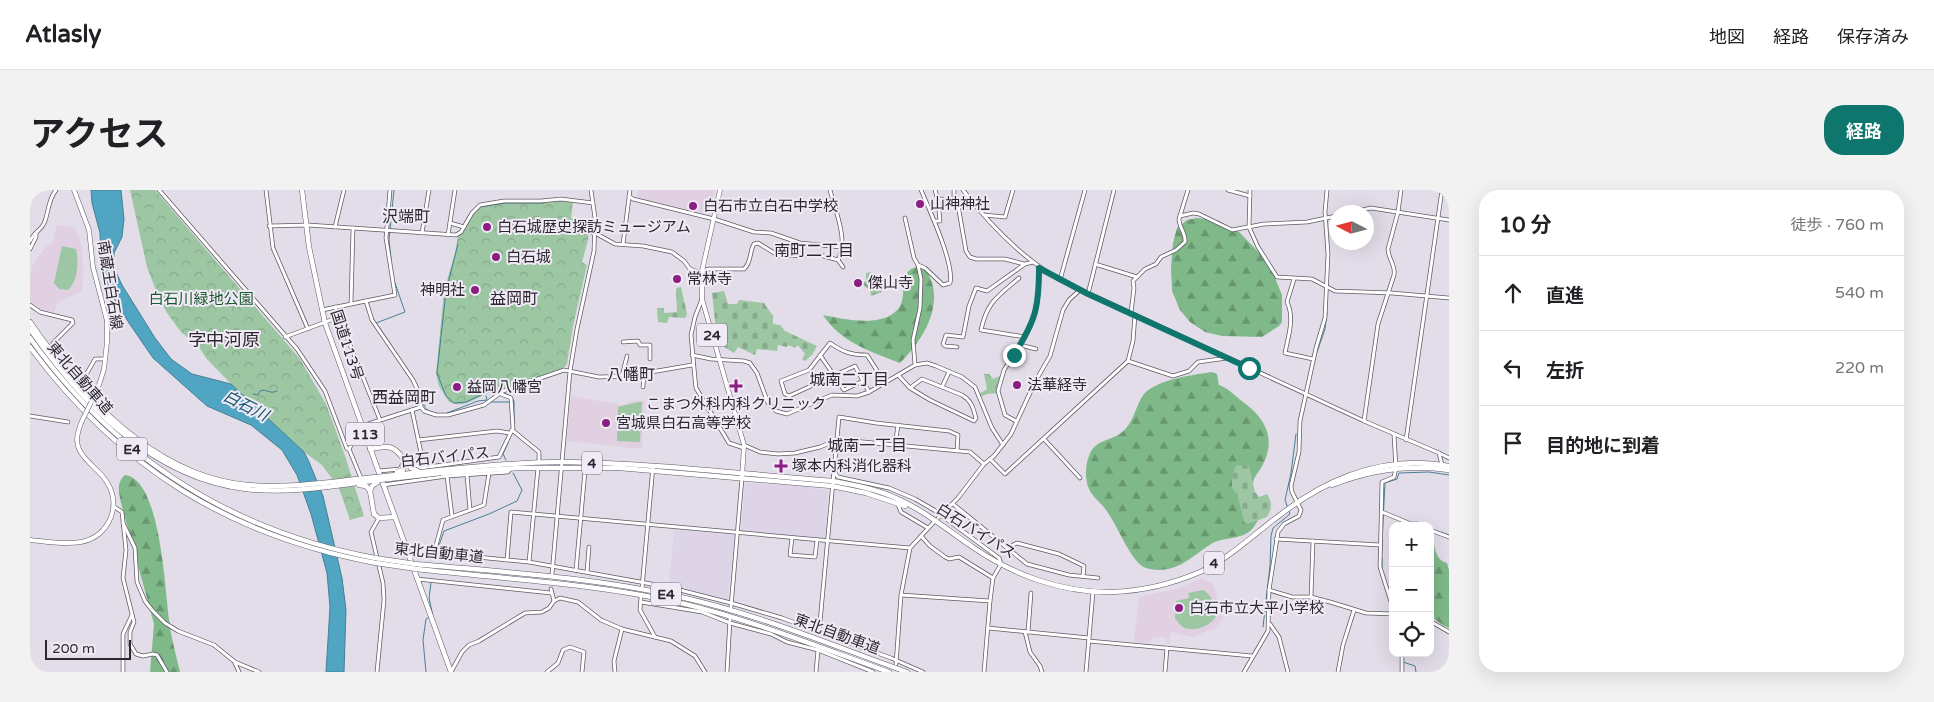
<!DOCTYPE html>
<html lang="ja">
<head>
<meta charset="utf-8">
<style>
  :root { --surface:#fff; --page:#f2f2f2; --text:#202124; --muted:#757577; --line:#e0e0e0; --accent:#0f766e }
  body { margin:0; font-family:"Varela Round","Noto Sans JP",sans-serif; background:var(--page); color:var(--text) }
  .controls { position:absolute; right:15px; bottom:15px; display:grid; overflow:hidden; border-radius:10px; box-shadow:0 5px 20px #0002 }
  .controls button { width:45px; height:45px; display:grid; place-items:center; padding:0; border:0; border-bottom:1px solid var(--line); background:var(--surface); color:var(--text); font:25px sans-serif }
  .compass { position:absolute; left:1299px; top:15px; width:45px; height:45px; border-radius:50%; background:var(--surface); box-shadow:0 5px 20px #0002; rotate:276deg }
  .scale { position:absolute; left:15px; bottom:12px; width:86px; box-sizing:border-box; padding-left:5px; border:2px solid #2c292e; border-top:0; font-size:14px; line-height:18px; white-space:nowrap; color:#2c292e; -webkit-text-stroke:4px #f0eaf7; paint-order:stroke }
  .stop { position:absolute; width:15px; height:15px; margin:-11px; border:4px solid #0f766e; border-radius:50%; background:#fff }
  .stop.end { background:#0f766e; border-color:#fff; box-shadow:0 1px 5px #0008 }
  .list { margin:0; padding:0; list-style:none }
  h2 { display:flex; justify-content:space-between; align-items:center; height:65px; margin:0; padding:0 20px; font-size:21px }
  h2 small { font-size:16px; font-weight:400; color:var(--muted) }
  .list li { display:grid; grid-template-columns:32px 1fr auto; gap:15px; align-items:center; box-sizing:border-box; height:75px; padding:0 20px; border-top:1px solid var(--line) }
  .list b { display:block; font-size:19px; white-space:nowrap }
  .list em { font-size:16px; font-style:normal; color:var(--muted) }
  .icon { flex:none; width:28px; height:28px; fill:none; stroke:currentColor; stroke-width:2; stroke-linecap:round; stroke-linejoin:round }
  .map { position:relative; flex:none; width:1419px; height:482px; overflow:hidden; border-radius:20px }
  header { display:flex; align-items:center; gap:30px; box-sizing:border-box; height:70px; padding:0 25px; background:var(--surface); border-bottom:1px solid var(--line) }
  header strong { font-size:24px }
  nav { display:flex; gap:28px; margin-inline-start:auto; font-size:18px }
  .intro { display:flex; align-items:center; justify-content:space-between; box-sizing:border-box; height:120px; padding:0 30px }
  h1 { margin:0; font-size:35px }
  .button { padding:12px 22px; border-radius:20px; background:var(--accent); color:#fff; font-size:18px; font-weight:700 }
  main { display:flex; gap:30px; padding:0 30px }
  aside { flex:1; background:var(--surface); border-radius:20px; box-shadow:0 5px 20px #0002 }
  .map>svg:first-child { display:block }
</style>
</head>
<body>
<header>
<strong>Atlasly</strong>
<nav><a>地図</a><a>経路</a><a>保存済み</a></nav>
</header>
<div class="intro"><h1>アクセス</h1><a class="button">経路</a></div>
<main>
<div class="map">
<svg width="1419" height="482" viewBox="0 0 1419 482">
  <defs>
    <pattern id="forest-firs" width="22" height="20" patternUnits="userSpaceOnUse" patternTransform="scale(1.25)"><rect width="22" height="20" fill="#7fb989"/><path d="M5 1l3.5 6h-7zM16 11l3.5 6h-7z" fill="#689670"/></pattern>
    <pattern id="cemetery-stones" width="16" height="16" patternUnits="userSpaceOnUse" patternTransform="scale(1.25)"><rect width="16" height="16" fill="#9dc6a3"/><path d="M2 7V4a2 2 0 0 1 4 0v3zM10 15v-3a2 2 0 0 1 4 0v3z" fill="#87aa8d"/></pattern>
    <pattern id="park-crowns" width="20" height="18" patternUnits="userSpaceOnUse" patternTransform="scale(1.25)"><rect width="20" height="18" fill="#9dc6a3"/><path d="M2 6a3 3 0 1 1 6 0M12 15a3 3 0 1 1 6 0" fill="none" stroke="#87aa8d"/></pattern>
  </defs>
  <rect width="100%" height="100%" fill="#e3dde9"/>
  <g fill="#ded4e8">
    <path d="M718,293L773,296L798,301L795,348L711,342L715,294Z"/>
    <path d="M644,339L705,345L698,409L639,395Z"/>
  </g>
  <g fill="#e0d0e2">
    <path d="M608,0H685L680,24L607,8Z"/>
    <path d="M27,35L45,37L52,57L53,80L52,101L28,112L24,122L7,119L0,112V88L2,76L17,56L23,51Z"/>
    <path d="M541,206L592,215L607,210L615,211L612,259L537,251Z"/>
    <path d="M1172,388L1183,394L1193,429L1185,438L1162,447L1141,442L1139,454H1136L1137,448L1124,447L1118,453L1104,452L1109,407L1149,398Z"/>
  </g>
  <g fill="#9dc6a3">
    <path d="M32,56L46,59C49,71 48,91 38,100L29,99L24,93Z"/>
    <path d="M608,212H612L610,252L587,251L588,217Z"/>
    <path d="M1173,400C1183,405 1184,416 1186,426C1181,436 1163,443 1153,437C1150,435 1147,431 1145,428L1146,411L1159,408L1158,403Z"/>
  </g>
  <g fill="url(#forest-firs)">
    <path d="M1167,28L1189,31L1209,42L1239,73L1252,105V132L1249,136L1232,147L1192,146L1175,142L1160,132L1150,120L1142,101L1141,77L1143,53L1147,38L1157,30Z"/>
    <path d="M887,77L896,78C898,84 902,90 903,97C909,125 889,154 870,173C842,162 810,152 793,125C813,129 848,137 865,122C882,109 863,83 887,77Z"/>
    <path d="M1182,182L1187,184L1189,195C1200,199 1207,208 1217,215C1237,231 1246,251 1232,276C1229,282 1224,286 1223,293C1222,304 1228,312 1232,322C1229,328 1225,337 1220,341C1210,350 1192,347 1181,354C1159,368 1145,386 1116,378C1102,374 1087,335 1078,323C1073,314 1063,308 1059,299C1055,291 1055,275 1059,266C1064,250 1080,251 1091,243C1105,232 1105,216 1114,204C1128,189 1163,185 1182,182Z"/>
    <path d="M95,285C131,289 135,402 139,429C141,447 146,465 150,482H120L124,434L91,313C89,302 86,293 95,285Z"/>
    <path d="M1400,353L1404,355C1406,363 1408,371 1417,373L1419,380V438L1414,436L1400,426Z"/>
  </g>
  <g fill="url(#cemetery-stones)">
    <path d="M841,82L845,93H852V102L841,106L840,99L837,98L831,93L836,91V83Z"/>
    <path d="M651,97L657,124L655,128L639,127L637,133L628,132L627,118H634V123L647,122L646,98Z"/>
    <path d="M694,101L698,114H707L709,110L734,113L743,126V134L750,135L755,141L787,156L782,165L775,171L772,169L775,164L768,155L765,158L758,155L757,157L748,155L747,161L727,159L725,165L708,157L704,163L691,155L686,140L682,103Z"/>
    <path d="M1206,275L1219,276L1225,302L1229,307L1237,304C1243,313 1242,318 1237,327L1215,335L1209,311L1202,296V287Z"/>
  </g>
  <g fill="url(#park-crowns)">
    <path d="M100,0H125L270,169L296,214L315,266L334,326L320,330L309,298L292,275L274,262L201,194L176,168L169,157L151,142L137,123L127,103L117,77Z"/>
    <path d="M535,9L543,12L541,28L560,32L558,50L552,72L557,75L543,136L537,174L532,179L481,198L469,204C454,196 440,222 419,212L409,196L406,184L414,101L425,63L428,45L448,16L474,11Z"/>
    <path d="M954,184H959L963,189L972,185L968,203L957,204L950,207L949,204L957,199Z"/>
  </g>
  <path fill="#50a5c2" stroke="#458096" d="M61,0H91L94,29L92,47L84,63V78L92,95L125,148L141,169L162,184L201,194L274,262L279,272L293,306L312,388L316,420L314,482H296L300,417L297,383L281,324L267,285L252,260L221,235L177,216L123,168L99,133L82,105L74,85L71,69L70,43L62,13Z"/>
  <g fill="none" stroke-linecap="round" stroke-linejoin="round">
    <g stroke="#458096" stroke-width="1">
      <path d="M450,17L475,13H514"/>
      <path d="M428,54L416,101L407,183L416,206L424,213L436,212L455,203"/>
      <path d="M361,69L359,50L364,0"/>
      <path d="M347,134L346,133L375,122L365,93"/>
      <path d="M349,137L383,188"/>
      <path d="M1286,165L1295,139L1297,123"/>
      <path d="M474,203L481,206L484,211V238"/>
      <path d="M223,204L228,205L230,201C236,198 240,205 247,201"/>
      <path d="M455,204L462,200L470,202"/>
      <path d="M391,205C395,219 394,221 410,224"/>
      <path d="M460,212H480"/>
      <path d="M417,223L448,211L457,210L456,206"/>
      <path d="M476,270L473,264L478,253"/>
      <path d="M1352,352L1355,293L1367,289L1369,283L1399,282L1419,285"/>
      <path d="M406,364L414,341L459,324L487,311L492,300L483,283"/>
      <path d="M1352,369V380"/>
      <path d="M401,393L399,408L403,426"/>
      <path d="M1360,405L1363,411"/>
      <path d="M1233,437L1240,376L1241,346L1243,338L1260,324L1255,310L1261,283L1266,244"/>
      <path d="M1373,472L1385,476L1386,482"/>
      <path d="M396,482L393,450L396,429L398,428"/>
    </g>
    <defs>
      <g id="minor">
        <path d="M129,0L267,159L295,201L317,259H319L331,288"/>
        <path d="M236,0L243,58L278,139"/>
        <path d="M800,0C805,19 819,52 808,70"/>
        <path d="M905,0L908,10"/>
        <path d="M924,0V12"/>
        <path d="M933,0C960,35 992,68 1030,90L1334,231L1409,263L1412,275"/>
        <path d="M1198,0L1220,6"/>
        <path d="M1220,0L1219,37L1228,57L1247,87L1282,89L1305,101L1362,103L1419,108"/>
        <path d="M599,6L603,9L684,29L724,42L741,43L770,53L811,57"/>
        <path d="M1323,22L1341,18L1419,30"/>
        <path d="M954,25L975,27L983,0"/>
        <path d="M1150,26L1163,23L1169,24L1202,40L1234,34L1277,32L1306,26"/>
        <path d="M875,28L884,68L888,75L891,89L890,118L883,150L885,175"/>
        <path d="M905,31H910L908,10L912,9L922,14L924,12L928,15L936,61L940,67L946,69H975L994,74"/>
        <path d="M420,33L434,37"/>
        <path d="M239,36L278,35L426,45L431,42L442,23L450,15L474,11H511L531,9L563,13"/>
        <path d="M305,37L314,0"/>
        <path d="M545,41L565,43L585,54L613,56L642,62L654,71L660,79L668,82L679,79H714C722,72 719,62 724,54L728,53L749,66L790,65L808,70L813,77"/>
        <path d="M392,43L399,0"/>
        <path d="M418,45L425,0"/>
        <path d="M0,51C3,43 13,39 15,31C19,20 18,10 26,0"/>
        <path d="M593,54L600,0"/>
        <path d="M0,59L6,47V43"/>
        <path d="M1065,74L1107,87"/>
        <path d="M888,75L895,78L913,95L920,93C925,75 899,19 891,0"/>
        <path d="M989,88C968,106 957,112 951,140L995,147"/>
        <path d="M1264,89L1257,112C1265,128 1258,147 1255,163L1283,169"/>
        <path d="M1030,90L1055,0"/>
        <path d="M1058,104L1084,0"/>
        <path d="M672,109L665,127L661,145L665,189L666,198L699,253L714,258"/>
        <path d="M336,111L342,130L383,190L389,203L391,217L394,221L406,225H418L454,215L473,201L534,180L569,187L598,186L662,175"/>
        <path d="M321,114L323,38"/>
        <path d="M0,115L10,122L42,130L43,133L23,153L39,170"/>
        <path d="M305,117L350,230"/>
        <path d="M292,120L365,105L356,48L360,0"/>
        <path d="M1101,123L1104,98L1103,91L1115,79L1126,74L1131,67L1146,60L1155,52C1156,43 1149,38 1149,29L1158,0"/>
        <path d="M255,147L309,127"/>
        <path d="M593,152L608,151L610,155H620V169"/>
        <path d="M927,157L915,156L913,154L916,145L933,147L939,116L946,98L957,101L995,74L1003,72"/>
        <path d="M1006,159L990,155C1008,127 1009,111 1009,78"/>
        <path d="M662,165L681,169L714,171L720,173L727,183L738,213L746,221L757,224L802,205L827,206L839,202L885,175L897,173L906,176L932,187L945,197L962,238L973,255"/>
        <path d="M790,165L814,200L833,191"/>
        <path d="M1098,171L1143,186L1159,181L1168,172L1197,168"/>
        <path d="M592,186L597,166"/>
        <path d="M869,186L880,198L900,210L944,231L946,228C943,218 942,211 932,205L892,189L880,198"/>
        <path d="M47,194L57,183L65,169H75"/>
        <path d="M613,197L614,183"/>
        <path d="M912,197L919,182"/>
        <path d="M839,202L825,176L759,206L755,204L751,191L779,180L800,153C813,162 821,165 837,165L855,193"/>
        <path d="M382,220L394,277"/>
        <path d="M0,226L38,232"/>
        <path d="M986,231L975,225L968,201L974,180L990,155"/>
        <path d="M1334,231L1348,134L1364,85C1366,75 1358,69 1358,59L1368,22L1371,0"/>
        <path d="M482,240L509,262V273"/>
        <path d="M1014,249L1050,288"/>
        <path d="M388,250L467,241L480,243"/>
        <path d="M1376,250L1412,0"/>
        <path d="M714,255L730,262L748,264L765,263L790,257L807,250L823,251L940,262L954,274"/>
        <path d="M865,256L868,235"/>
        <path d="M319,259L332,236L391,217"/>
        <path d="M1409,263L1419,268"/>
        <path d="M960,269L975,284L1098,171L1103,151L1105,125"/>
        <path d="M804,275L807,276L805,283L808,287L859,298L885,309L904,320L969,368L971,374L963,388L960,411"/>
        <path d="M349,281L370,279L372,275L381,273L391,278L469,267L483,238L481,208L471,204"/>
        <path d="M437,285L440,320"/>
        <path d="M417,286L422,326"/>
        <path d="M353,295L417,286L478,282L480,279"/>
        <path d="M867,312L871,322L898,338"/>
        <path d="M923,314L997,374L1039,385L1068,388"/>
        <path d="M83,316L92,322L96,360L93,388L104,432L100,442V454L106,464L113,466L123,464L127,465L137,482"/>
        <path d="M1352,322L1381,334H1388L1392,336"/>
        <path d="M908,328L928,308L954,274L964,266L981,244L1005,192L1020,166L1033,120L1039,110L1050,100"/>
        <path d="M93,333L105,358L107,392L115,411L122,420L135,433L148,441L184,455L205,472L229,482"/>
        <path d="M1400,340L1419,347"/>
        <path d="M891,346L900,356L915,367L919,369L929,367L963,388"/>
        <path d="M762,348L760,365L785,367L787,350"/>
        <path d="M1246,349L1350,355"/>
        <path d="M979,360L983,355L987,353L1029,364L1054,376L1053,386"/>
        <path d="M379,365L447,367L499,372L638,397L701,413L752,428L861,468L893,482"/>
        <path d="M403,366L413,330L454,315L459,283"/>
        <path d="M477,370L481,322L880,358"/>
        <path d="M499,372L508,278"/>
        <path d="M546,380L555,281"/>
        <path d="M557,382L559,357"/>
        <path d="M522,384L540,181L547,139L564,61L565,28L561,0"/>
        <path d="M387,389L521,403"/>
        <path d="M612,398L623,276"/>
        <path d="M521,399L524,411"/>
        <path d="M1239,400L1262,407H1281L1300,412L1336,423L1363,424"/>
        <path d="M871,405L960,411L954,482"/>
        <path d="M611,407L610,420L625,447"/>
        <path d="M1281,407L1283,351"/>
        <path d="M611,412L672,422L700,433L741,444L757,452L788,460L843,482"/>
        <path d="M701,417L712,288"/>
        <path d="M1363,418L1350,377L1352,292L1364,287L1366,278L1364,245"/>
        <path d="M1400,431L1419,442"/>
        <path d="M1240,434L1249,447L1258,482"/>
        <path d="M958,438L1059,448"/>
        <path d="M995,442L1000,462L1010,476L1012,482"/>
        <path d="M998,442L1001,403"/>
        <path d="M789,443L809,227L846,233L919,241L928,245L927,261"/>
        <path d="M1059,451L1222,466"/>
        <path d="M1372,463V482"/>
        <path d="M205,473L209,482"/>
        <path d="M866,474L871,405L880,358L904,332"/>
        <path d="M93,482V444L102,425"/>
        <path d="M347,482L354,410L353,393L341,342L349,328"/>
        <path d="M421,482L432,462L439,455L449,451L495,423L512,422L519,418L524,411L530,408L548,412L571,430L592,439L641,451L665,466L675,482"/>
        <path d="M517,482L528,473L533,460L540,457L554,462L552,482"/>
        <path d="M585,482L584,471L592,439"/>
        <path d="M697,482L700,429"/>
        <path d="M786,482L788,460"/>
        <path d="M1056,482L1063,402"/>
        <path d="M1135,482L1137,458"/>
        <path d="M1214,482L1238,441L1239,400L1248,342L1254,334L1269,326L1271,320L1262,302L1261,296L1269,262L1270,231L1286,158L1295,128L1298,64L1295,22L1297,0"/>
        <path d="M1308,482L1313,455L1324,420"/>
      </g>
      <g id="major">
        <path d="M44,0L59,40L63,77L77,131V152L74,179L68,198"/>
        <path d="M690,0L672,81V109L714,255L712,288"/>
        <path d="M0,350C29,353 67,362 81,327C85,317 84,304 78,294C71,280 55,273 49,259C45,250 48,242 51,233"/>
      </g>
      <g id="highway">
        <path d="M272,0L279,57L295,133L421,482"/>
        <path d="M0,132C51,206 124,287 218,295C261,299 304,291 347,287"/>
        <path d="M0,139C52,213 121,288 216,299C260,304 305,296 349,290"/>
        <path d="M0,148C86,268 200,341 345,368"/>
        <path d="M0,157C89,277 199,346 346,373"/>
        <path d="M340,259C359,255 364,255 375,271"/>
        <path d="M410,280C451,276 491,272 532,272C622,273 712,284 802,291C824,295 847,299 868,309C895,321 919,341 944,358C984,385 1032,403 1082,402C1112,401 1142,394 1170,382C1200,368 1224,344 1250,325C1299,287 1356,265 1419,276"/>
        <path d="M411,283L488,278H590L802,296L836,303L875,316"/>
        <path d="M348,292L342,296L340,301L344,324L349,328L365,327"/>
        <path d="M329,295L336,296L340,301"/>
        <path d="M1302,295C1340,280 1379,274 1419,280"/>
        <path d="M385,374C472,382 560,387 646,406C725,423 801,455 877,482"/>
        <path d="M387,379C474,389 561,393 647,412C719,429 789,457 859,482"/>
      </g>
    </defs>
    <use href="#minor" stroke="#5f5a64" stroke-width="4.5"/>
    <use href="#major" stroke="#5f5a64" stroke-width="5"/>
    <use href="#highway" stroke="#5f5a64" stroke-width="5.5"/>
    <use href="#minor" stroke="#fff" stroke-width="3"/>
    <use href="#major" stroke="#fff" stroke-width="4"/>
    <use href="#highway" stroke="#fff" stroke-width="4.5"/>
    <defs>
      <path id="major-bridge" d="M51,233L68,198"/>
      <g id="highway-bridge">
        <path d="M375,271L381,278L388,281"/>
        <path d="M367,282L373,280L374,272"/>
        <path d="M347,287L410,280"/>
        <path d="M349,290L411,283"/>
        <path d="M345,368L385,374"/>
        <path d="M346,373L387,379"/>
      </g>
    </defs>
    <use href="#major-bridge" stroke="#5f5a64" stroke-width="5" stroke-linecap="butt"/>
    <use href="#highway-bridge" stroke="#5f5a64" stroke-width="5.5" stroke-linecap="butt"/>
    <use href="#major-bridge" stroke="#fff" stroke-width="4"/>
    <use href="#highway-bridge" stroke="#fff" stroke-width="4.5"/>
  </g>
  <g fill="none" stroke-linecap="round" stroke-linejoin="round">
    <path stroke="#0f766e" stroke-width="6" d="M984,165C1005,131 1009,119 1009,78L1058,104L1219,178"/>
  </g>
  <g fill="#8c1d81" stroke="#f0eaf7" stroke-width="2">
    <circle cx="890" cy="14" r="5"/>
    <circle cx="663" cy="16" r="5"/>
    <circle cx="457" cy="37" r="5"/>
    <circle cx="466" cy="67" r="5"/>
    <circle cx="647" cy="89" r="5"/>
    <circle cx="828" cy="93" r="5"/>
    <circle cx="445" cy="100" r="5"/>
    <circle cx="987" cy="195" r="5"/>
    <path d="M703.5 188.5h5v5h5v5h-5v5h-5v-5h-5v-5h5z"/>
    <circle cx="427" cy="197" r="5"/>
    <circle cx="576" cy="233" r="5"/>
    <path d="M748.5 268.5h5v5h5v5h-5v5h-5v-5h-5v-5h5z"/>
    <circle cx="1149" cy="418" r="5"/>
  </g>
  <g text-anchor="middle" stroke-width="4" stroke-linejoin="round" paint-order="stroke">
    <g fill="#f0eaf7" stroke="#67636a" stroke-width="1">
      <rect x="667" y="133.5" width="30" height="23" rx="4"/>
      <rect x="316" y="232.5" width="38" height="23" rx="4"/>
      <rect x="87" y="247.5" width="30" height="23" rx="4"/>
      <rect x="552" y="261.5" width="20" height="23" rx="4"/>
      <rect x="1174" y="361.5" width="20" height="23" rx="4"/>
      <rect x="621" y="392.5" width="30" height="23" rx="4"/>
    </g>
    <g font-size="14" font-weight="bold" fill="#2c292e">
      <text x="682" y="150">24</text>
      <text x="335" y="249">113</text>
      <text x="102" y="264">E4</text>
      <text x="562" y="278">4</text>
      <text x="1184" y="378">4</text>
      <text x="636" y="409">E4</text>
    </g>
    <g font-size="15" fill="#2c292e" stroke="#f0eaf7" text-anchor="start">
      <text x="900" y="19">山神神社</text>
      <text x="673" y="21">白石市立白石中学校</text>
      <text x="467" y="42">白石城歴史探訪ミュージアム</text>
      <text x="476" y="72">白石城</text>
      <text x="657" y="94">常林寺</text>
      <text x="838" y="98">傑山寺</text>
      <text x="435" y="105" text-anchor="end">神明社</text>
      <text x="997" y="200">法華経寺</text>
      <text x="437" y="202">益岡八幡宮</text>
      <text x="706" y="219" text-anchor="middle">こまつ外科内科クリニック</text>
      <text x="586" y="238">宮城県白石高等学校</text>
      <text x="762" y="281">塚本内科消化器科</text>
      <text x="1159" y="423">白石市立大平小学校</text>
    </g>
    <g font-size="15" fill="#2c292e" stroke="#f0eaf7">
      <text transform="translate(80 95) rotate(81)" y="5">南蔵王白石線</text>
      <text transform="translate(317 155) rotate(72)" y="5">国道113号</text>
      <text transform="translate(50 188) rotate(49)" y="5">東北自動車道</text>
      <text transform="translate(415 267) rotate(-6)" y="5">白石バイパス</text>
      <text transform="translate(946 341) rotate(32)" y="5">白石バイパス</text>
      <text transform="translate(409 363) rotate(6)" y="5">東北自動車道</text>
      <text transform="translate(807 444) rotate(20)" y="5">東北自動車道</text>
    </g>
    <g font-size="15" fill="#1b592c" stroke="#f0eaf7">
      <text x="171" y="114">白石川緑地公園</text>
    </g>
    <g font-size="16" fill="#2c292e" stroke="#f0eaf7">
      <text x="376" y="32">沢端町</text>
      <text x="784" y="66">南町二丁目</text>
      <text x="484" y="114">益岡町</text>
      <text x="601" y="190">八幡町</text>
      <text x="819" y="195">城南二丁目</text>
      <text x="374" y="213">西益岡町</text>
      <text x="837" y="261">城南一丁目</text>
    </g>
    <g font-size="16" font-style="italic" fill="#14596e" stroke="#f0eaf7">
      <text transform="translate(216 215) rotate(27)" y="6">白石川</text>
    </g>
    <g font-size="18" fill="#2c292e" stroke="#f0eaf7">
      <text x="194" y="156">字中河原</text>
    </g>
  </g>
</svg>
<div class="controls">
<button>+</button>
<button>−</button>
<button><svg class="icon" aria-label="locate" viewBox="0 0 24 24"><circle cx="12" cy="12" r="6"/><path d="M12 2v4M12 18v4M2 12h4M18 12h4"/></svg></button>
</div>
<svg class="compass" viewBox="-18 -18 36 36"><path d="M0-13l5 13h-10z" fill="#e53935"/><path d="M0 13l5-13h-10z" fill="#757577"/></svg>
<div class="scale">200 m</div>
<div class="stop" style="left:1219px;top:178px"></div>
<div class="stop end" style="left:984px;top:165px"></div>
</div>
<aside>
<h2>10 分<small>徒歩 · 760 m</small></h2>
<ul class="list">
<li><svg class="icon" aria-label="ahead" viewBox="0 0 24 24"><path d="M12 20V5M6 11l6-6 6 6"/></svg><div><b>直進</b></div><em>540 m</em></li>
<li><svg class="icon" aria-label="left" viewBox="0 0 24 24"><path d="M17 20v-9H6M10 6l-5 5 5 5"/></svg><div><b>左折</b></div><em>220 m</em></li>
<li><svg class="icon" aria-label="arrive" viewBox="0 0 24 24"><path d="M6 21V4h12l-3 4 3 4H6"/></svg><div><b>目的地に到着</b></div></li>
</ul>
</aside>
</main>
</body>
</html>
